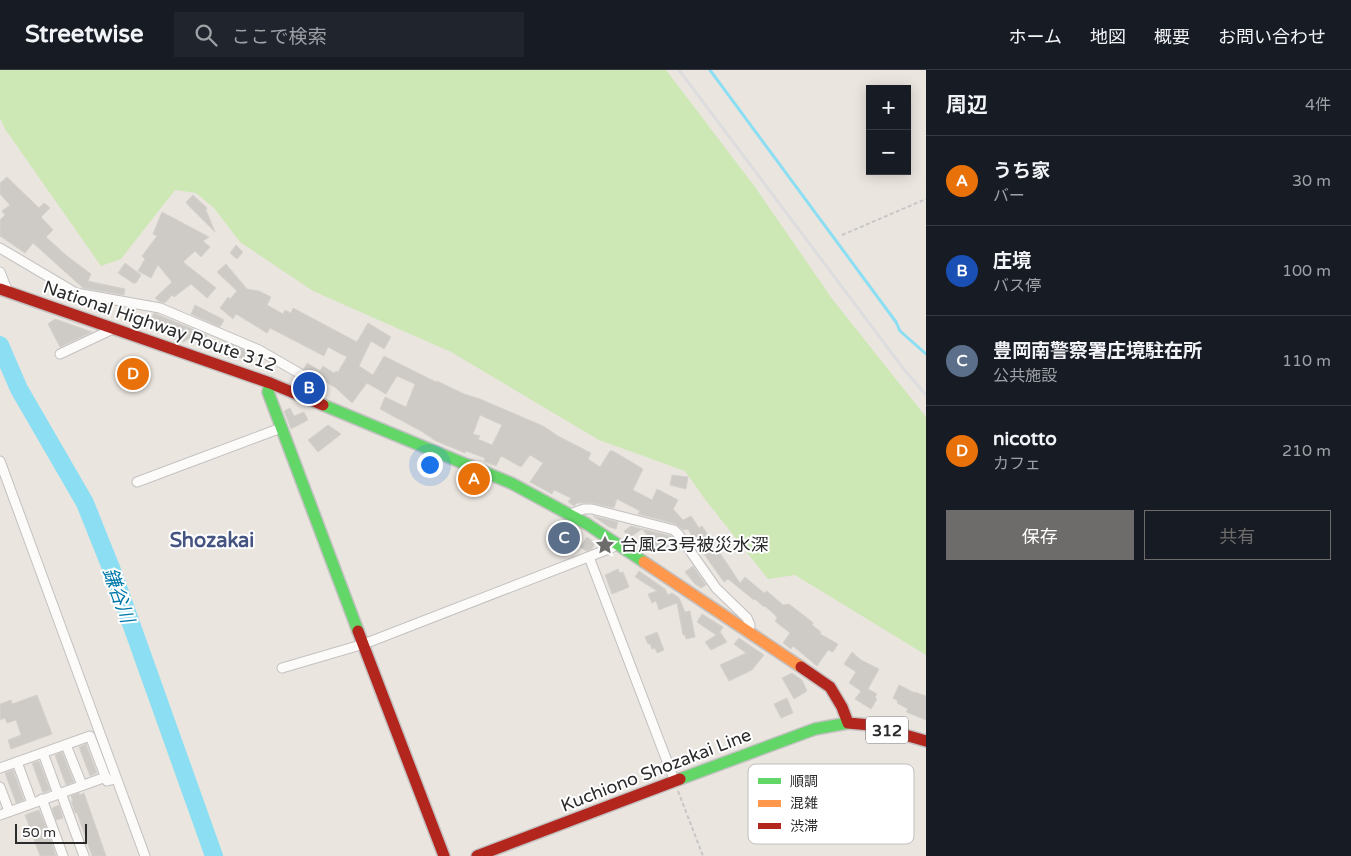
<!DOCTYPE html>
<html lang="ja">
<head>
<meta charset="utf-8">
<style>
  :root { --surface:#171b24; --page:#20242c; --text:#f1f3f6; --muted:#9ea1a6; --line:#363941; --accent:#6e6c6a }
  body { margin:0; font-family:"Varela Round","Noto Sans JP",sans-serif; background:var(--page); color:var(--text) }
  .controls { position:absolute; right:15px; top:15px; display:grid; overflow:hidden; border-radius:0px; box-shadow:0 2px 12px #0003 }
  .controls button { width:45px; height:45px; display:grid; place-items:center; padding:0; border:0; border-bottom:1px solid var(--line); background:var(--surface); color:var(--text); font:25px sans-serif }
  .scale { position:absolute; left:15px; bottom:12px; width:72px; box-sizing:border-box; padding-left:5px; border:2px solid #2b2b2b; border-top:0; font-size:14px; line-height:18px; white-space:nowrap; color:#2b2b2b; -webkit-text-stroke:4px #fff; paint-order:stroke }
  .you { position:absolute; left:429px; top:394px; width:18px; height:18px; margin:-12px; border:4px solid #fff; border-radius:50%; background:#1a73e8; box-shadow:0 0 0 8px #1a73e833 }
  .badge { display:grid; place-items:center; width:32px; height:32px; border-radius:50%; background:var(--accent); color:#fff; font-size:16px; font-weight:700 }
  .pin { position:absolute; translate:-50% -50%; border:2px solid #fff; box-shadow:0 1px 5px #0006 }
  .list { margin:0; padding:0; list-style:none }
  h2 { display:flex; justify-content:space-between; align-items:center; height:65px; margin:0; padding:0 20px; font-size:21px }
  h2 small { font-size:16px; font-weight:400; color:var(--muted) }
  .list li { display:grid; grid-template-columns:32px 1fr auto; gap:15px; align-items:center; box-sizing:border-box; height:90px; padding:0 20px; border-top:1px solid var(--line) }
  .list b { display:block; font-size:19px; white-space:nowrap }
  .list p { margin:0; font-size:16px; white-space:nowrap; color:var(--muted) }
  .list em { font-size:16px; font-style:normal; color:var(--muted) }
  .actions { display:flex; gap:10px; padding:15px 20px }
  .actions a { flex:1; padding:11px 0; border:1px solid var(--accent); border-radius:0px; text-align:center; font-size:18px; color:var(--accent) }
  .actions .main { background:var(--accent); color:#fff }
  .icon { flex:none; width:28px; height:28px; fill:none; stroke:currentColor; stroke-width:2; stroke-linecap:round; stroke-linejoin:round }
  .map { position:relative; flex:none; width:926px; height:786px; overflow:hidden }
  header { display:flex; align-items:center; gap:30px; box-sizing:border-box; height:70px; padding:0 25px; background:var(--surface); border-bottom:1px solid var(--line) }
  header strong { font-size:24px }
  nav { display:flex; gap:28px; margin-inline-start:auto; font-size:18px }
  .search { width:350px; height:45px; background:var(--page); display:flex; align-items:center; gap:12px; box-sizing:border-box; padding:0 18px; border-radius:0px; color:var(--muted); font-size:19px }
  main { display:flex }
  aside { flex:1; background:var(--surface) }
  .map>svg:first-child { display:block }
</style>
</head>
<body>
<header>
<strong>Streetwise</strong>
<div class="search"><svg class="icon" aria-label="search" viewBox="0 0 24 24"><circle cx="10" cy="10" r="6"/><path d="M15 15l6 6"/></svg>ここで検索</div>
<nav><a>ホーム</a><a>地図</a><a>概要</a><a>お問い合わせ</a></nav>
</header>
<main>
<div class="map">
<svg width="926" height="786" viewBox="0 0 926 786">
  <rect width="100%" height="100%" fill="#eae5df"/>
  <path fill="#cde8b5" d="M0,0H666L755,117L833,230L926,347V585L795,505L768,509L704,428L685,401L599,370L451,282L313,221L240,172L214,138L196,123L175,120L121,189L101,196L5,59L0,48Z"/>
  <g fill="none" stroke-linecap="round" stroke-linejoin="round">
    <path stroke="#8cdef3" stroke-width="3" d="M710,0L896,252L900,261L926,284"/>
    <path stroke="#8cdef3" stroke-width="18" d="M0,275L19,319L85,433L113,503L214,786"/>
  </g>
  <g fill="#cecbc7" stroke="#d5d1cc" fill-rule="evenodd">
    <path d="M7,107L39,138L44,133L50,138L41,147L53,160L46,167L67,186L91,204L88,211L125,219L124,225L83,218L33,173L25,183L0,166V150L5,145L2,141L10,135L0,124V113Z"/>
    <path d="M193,125L207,138L206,140L215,162L187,134L186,132Z"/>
    <path d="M162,142L209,167L203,171L210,177L201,187L195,181L183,192L216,218L207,228L191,214L174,227L172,225L165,233L160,232L155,228L172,212L158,195L151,208L138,201L145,189L142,186L157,166L153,164Z"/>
    <path d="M236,175L243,182L237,189L230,183Z"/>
    <path d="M125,193L141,205L136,213H133L118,203Z"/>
    <path d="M226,194L247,219L259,221L271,227L267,235L283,244L285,240L291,243L293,238L357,272L368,253L391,267L384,279L371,271L359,296L373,305L384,286L436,312L437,311L464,324L480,329L543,356L558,366L591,383L588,389L600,397L610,381H613L643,399L633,420L652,430L657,419L678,430L673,439L683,450L691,446L699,458L702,456L740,513L745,507L764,523L767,521L783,535L789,534L811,551L813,553L812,555L821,562L820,564L838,574L833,582L828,580L817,596L793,576L791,579L783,573L790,563L775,551L777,549L776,546L765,536L764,537L755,529L754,530L728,509L724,512L696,473L688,459L683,460L676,454L638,444L640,441L617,429L614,438L592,433H577L574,436L568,432L571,428L554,420L552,424L530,412L543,393L530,385L521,397L501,386L496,396L484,391L485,388L466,381L465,383L436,371L421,361L380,339L385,327L406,337L415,314L397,306L386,324L367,313L352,333L336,318L326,312L324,314L319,311L315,305L304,299L307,293L320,301L323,296L334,303L336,301L338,302L347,287L328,277L324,286L270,258L267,263L236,244L233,249L220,238L228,227L230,229L237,221L217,202ZM480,345L502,355L492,375L478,369L480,366L473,364Z"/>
    <path d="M95,233L111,236L108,246L92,240Z"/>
    <path d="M195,235L224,250L220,257L191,244Z"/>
    <path d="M154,243L207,265L204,272L192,267L183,272L171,268L168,262L161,260L162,255L155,253L156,251L151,248Z"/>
    <path d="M55,249L92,262L60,277L48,254Z"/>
    <path d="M232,275L246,281L243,289L236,286L235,290L227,287Z"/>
    <path d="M140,291L147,307L126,316L119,300Z"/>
    <path d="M290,338L294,346L304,342L308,350L291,359L284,341Z"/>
    <path d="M328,355L341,364L318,382L308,370Z"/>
    <path d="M672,405L688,407L686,419L670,415Z"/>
    <path d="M593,446L618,452L616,459L609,457Z"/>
    <path d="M631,456L671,466L674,468L667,474L669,476L661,483L642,459L629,468L624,461Z"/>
    <path d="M587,467L595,473L592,479L586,481L580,477Z"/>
    <path d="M693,496L706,515L701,518L695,514L685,502Z"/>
    <path d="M618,499L620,503L623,502L629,517L612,524L605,505Z"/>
    <path d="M639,501L665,519L668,525L672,523L679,528L685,542L690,541L695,567L686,569L685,565H683L677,533L659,540L656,531L652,533L648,524L657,521L635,507Z"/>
    <path d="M702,544L723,557L720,562L727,572L711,580L705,572L716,565L697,552Z"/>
    <path d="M657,562L664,580L657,583L655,578L652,579L650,574H648L645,567Z"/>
    <path d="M739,568L764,585L752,600L729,611L720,595L746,583L734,574Z"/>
    <path d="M852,582L861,590L879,599L868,619L877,624L875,627L877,629L871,639L855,629L861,621L849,613L856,602L844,594Z"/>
    <path d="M792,603L802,610L807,621L794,629L782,608Z"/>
    <path d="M899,615L915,623V622L926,626V650L906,642L908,639L897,633L898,631L893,628Z"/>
    <path d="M37,625L52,664L11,679L8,670L21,665L16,650L7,653L5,648L0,650V634L11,630L12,634Z"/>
    <path d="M787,628L793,643L781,648L774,634Z"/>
    <path d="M86,674L97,703L90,706L79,677Z"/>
    <path d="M62,682L74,712L66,715L55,685Z"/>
    <path d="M39,691L50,720L43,723L32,693Z"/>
    <path d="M13,700L24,730L16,733L5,703Z"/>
    <path d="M79,723L80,725L84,723L106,786H92L77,743H75L71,731H73L71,726Z"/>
    <path d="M59,735L63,748L56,750L52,738Z"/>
    <path d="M39,740L45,754L56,786H40L25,745Z"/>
  </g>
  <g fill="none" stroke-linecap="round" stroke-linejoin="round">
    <defs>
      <g id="street">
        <path d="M0,178L76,223L160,238L259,280L311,310L313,312L307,327"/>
        <path d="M0,202L8,222"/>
        <path d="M60,284L113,259"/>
        <path d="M0,391L145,786"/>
        <path d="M137,412L281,358"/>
        <path d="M570,444L584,439H592L674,460L679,465L716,518L747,548L750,555L749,562"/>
        <path d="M589,487L675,712"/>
        <path d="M282,598L364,574L606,480L613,477L615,473"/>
        <path d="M66,675L82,715"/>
        <path d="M43,683L58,724"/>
        <path d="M17,692L32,733"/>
        <path d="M0,698L90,666L107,711L115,709"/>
        <path d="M0,717L9,741"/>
        <path d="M61,723L84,786"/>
        <path d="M42,729L63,786"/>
        <path d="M0,745L106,707"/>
      </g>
      <g id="fast">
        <path d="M270,313L268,322L358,561"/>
        <path d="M323,335L511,413L587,454L644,492"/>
        <path d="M680,709L815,659L848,653"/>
      </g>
      <path id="slow" d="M644,492L801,597"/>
      <g id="jam">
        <path d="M0,219L270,313L323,335"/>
        <path d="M358,561L444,786"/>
        <path d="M801,597L830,617L842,637L848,653L870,655L926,671"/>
        <path d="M477,786L680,709"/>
      </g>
    </defs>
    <use href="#street" stroke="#c3c1c1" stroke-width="11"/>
    <use href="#fast" stroke="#c3c1c1" stroke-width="14"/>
    <use href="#slow" stroke="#c3c1c1" stroke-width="14"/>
    <use href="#jam" stroke="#c3c1c1" stroke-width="14"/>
    <g stroke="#c8c7c7" stroke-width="2" stroke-dasharray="4 2.5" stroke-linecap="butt">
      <path d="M842,165L926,129"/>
      <path d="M678,721L703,786"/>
    </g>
    <use href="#street" stroke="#fcfbfa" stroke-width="9"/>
    <use href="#fast" stroke="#63d668" stroke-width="11"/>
    <use href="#slow" stroke="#ff974d" stroke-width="11"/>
    <use href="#jam" stroke="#b3261e" stroke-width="11"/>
    <path stroke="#dddddf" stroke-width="3" d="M679,0L903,298L926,325"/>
  </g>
  <defs>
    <symbol id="sight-bare" viewBox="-9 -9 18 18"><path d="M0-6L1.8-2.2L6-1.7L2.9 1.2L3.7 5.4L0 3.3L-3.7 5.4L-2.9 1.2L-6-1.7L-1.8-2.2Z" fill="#6e6c6a" stroke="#fff" stroke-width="2.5" paint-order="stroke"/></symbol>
  </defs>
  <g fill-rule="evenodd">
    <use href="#sight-bare" x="591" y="461" width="28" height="28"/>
  </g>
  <g text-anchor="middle" stroke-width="4" stroke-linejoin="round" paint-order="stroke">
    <rect fill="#fff" stroke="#6b6b6b" stroke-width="1" x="866" y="646.5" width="42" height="27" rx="4"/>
    <g font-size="16" font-weight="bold" fill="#2b2b2b">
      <text x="887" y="666">312</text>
    </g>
    <g font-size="18" fill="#2b2b2b" stroke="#fff">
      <text transform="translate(160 256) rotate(19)" y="6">National Highway Route 312</text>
      <text transform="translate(656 700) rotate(-21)" y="6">Kuchiono Shozakai Line</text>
    </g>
    <g font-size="18" fill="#2b2b2b" stroke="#fff" text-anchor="start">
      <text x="620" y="481">台風23号被災水深</text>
    </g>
    <g font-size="19" font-style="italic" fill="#0079aa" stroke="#fff">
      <text transform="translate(119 525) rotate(70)" y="7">鎌谷川</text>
    </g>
    <g font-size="20" font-weight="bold" fill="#465481" stroke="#fff">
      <text x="212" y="477">Shozakai</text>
    </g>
  </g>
  <rect x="748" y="694" width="166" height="80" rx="8" fill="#fff" stroke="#bfbfbf" stroke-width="1"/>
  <rect x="758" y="708" width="23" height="6" fill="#63d668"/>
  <rect x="758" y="730" width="23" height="7" fill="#ff974d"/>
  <rect x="758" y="753" width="23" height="6" fill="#b3261e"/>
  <g font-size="14" fill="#2b2b2b">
    <text x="790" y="716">順調</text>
    <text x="790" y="738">混雑</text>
    <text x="790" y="761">渋滞</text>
  </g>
</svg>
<div class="controls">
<button>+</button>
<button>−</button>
</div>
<div class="scale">50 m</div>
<div class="you"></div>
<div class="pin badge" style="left:474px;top:409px;background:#e8710a">A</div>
<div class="pin badge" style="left:309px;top:318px;background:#1a4fb4">B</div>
<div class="pin badge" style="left:564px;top:468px;background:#5c6f8a">C</div>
<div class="pin badge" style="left:133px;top:304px;background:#e8710a">D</div>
</div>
<aside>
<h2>周辺<small>4件</small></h2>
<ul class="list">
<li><span class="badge" style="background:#e8710a">A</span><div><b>うち家</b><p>バー</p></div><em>30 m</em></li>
<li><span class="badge" style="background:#1a4fb4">B</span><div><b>庄境</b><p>バス停</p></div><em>100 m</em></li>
<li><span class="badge" style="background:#5c6f8a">C</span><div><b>豊岡南警察署庄境駐在所</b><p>公共施設</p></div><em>110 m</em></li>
<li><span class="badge" style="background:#e8710a">D</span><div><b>nicotto</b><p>カフェ</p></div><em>210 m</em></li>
</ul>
<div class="actions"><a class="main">保存</a><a>共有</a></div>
</aside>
</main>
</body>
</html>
